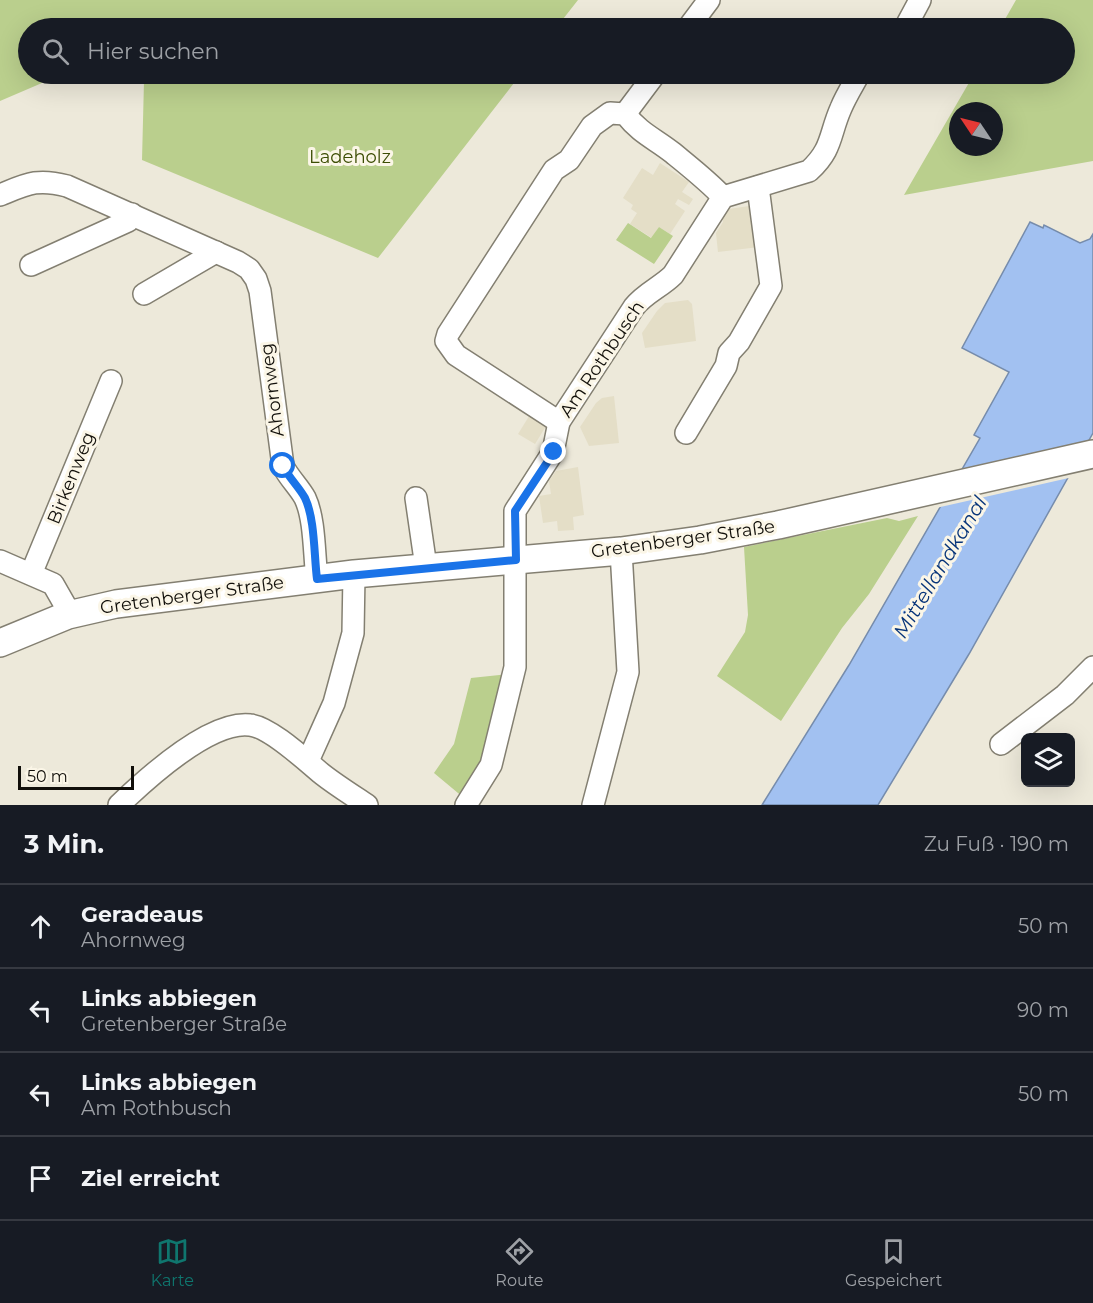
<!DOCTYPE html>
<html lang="de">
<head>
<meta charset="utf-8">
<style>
  :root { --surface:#171b24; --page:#242831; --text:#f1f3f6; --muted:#9ea1a6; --line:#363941; --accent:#0f766e }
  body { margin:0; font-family:Montserrat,sans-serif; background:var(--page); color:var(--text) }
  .controls { position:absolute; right:18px; bottom:18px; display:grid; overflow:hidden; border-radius:9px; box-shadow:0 6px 24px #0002 }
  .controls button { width:54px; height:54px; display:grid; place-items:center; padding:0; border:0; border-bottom:2px solid var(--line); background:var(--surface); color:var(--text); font:30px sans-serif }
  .compass { position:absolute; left:949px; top:102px; width:54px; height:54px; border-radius:50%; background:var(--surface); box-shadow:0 6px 24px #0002; rotate:305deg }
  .scale { position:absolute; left:18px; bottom:15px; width:116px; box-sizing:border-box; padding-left:6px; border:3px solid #110f0a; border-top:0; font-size:16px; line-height:21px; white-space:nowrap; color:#110f0a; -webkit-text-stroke:4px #fbf6e7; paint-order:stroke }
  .stop { position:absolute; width:18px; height:18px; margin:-14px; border:4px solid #1a73e8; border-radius:50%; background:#fff }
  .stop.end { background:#1a73e8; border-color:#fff; box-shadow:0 2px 6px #0008 }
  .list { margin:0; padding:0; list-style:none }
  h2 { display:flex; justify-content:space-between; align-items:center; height:78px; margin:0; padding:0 24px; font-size:26px }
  h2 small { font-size:20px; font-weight:400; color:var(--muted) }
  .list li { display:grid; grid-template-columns:39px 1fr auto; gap:18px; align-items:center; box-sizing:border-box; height:84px; padding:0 24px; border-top:2px solid var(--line) }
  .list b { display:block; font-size:22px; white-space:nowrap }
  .list p { margin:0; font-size:20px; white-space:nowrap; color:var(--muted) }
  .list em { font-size:20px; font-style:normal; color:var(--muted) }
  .icon { flex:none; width:33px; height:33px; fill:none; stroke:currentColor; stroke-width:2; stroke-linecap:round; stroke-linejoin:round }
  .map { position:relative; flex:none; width:1093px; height:805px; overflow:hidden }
  .search { position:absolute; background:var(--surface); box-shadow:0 6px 24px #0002; left:18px; right:18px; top:18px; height:66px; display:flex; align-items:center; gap:15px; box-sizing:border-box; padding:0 21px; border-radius:33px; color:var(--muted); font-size:22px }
  .sheet { height:414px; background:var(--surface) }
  nav { display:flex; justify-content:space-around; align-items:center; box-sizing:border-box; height:84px; border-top:2px solid var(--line); background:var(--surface); font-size:16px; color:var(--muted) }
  nav a { display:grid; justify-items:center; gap:3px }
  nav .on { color:var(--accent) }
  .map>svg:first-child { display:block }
</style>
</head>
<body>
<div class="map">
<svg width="1093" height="805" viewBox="0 0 1093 805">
  <rect width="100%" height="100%" fill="#ede9da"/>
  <g fill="#e4dec7">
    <path d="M660,163L689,182L682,192L693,199L689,205L678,199L675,204L685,211L670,234L659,227L652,238L630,224L637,213L631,209L633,205L623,198L642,168L653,175Z"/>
    <path d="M756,205L759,247L718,252L716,233L723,222L722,210Z"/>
    <path d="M688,300L692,304L696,341L645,348L642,333L657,311L665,303Z"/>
    <path d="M614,396L619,443L589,446L580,427L596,403L602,398Z"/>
    <path d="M531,413L548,423L535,444L518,434Z"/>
    <path d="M578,467L584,515L573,517L574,530L558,531L557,521L543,523L539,496L551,494L549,481L556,471Z"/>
  </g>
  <g fill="#bacf8d" fill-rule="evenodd">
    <path d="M0,0H578L556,28H28V74H63L0,101Z"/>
    <path d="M1016,0H1093V161L904,195L974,74H1064V28H1000ZM958,111H994V147H958Z"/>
    <path d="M85,74H521L378,258L142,160L144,81Z"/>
    <path d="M628,223L651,238L659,227L673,236L654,264L616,240Z"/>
    <path d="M918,516L869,594L842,628L781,721L717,676L745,632L748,615L744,547L887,518L899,521Z"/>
    <path d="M509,674L486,765L464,798L434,773L454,744L471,678Z"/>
  </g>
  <path fill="#a2c1f1" stroke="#768cac" stroke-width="1.5" d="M1030,222L1043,228L1044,225L1080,243L1090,239L1093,234V433L969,654L878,805H762L849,665L980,438L974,435L1009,372L962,348Z"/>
  <path fill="#ede9da" d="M1092,441L1073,477L936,508L958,470Z"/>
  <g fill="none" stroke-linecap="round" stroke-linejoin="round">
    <defs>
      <g id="minor">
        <path d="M688,28L709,0"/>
        <path d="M905,28L920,0"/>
        <path d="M625,114L655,74"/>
        <path d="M0,195C27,184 37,178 67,186L238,262L249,269L256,279L260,291L283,466C289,478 299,487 305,498C315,519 314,555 317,579"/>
        <path d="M31,265L128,221L132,214"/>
        <path d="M144,294L216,252"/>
        <path d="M559,422L456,355L446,341L448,334L554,170L569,160L592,126L610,113L625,114C641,134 654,138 673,153C690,167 708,181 723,197"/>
        <path d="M686,433L726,366L729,353L739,342L771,286L758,187"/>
        <path d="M416,498L426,567"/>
        <path d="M0,561L53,584L65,605L68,615"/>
        <path d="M31,574L111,381"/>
        <path d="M1001,744L1065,695L1093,667"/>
        <path d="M308,761L334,703L353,633L354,574"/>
        <path d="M119,805C146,779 210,720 250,725C270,727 305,760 322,774C336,785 352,795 367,805"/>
        <path d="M466,805L491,765L515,667V511L553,452L559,422L634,307C645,293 661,287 673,275L723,197L809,171C833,149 829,135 841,108C846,96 853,85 859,74"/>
        <path d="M593,805L628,672L621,551"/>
      </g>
      <path id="major" d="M0,643L68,615L116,604L354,574L621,551L700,540L778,525L1093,454"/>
    </defs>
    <use href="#minor" stroke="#837f71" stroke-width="24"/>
    <use href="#major" stroke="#837f71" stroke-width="30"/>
    <use href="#minor" stroke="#fff" stroke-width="21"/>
    <use href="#major" stroke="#fff" stroke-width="27"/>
  </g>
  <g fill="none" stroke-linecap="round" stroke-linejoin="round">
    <path stroke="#1a73e8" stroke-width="8" d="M283,466C289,478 299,487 305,498C315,519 314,556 317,579L516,560L515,511L554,452"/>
  </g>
  <g text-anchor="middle" stroke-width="6" stroke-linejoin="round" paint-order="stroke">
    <g font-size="18" fill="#3c4d03" stroke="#fbf6e7">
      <text x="350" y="163">Ladeholz</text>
    </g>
    <g font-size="18" fill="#110f0a" stroke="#fbf6e7">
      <text transform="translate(602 359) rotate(-56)" y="6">Am Rothbusch</text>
      <text transform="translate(272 390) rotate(-97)" y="6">Ahornweg</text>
      <text transform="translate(71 478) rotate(-68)" y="6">Birkenweg</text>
      <text transform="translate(683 539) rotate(-8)" y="6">Gretenberger Straße</text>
      <text transform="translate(192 595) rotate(-8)" y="6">Gretenberger Straße</text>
    </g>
    <g font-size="20" font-style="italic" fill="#08357a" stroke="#fbf6e7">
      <text transform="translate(940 567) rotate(-59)" y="7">Mittellandkanal</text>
    </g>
  </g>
</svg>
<div class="controls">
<button><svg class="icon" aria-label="layers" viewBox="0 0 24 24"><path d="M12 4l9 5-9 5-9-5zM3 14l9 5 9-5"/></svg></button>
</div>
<svg class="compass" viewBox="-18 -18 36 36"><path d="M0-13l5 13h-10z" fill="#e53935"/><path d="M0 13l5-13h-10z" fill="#9ea1a6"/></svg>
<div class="scale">50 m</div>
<div class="stop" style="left:283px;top:466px"></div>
<div class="stop end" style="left:554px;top:452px"></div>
<div class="search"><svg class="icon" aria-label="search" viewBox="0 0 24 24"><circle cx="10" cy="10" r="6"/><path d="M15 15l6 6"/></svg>Hier suchen</div>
</div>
<section class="sheet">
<h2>3 Min.<small>Zu Fuß · 190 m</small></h2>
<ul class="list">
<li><svg class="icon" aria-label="ahead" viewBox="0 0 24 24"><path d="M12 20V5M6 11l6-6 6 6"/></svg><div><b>Geradeaus</b><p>Ahornweg</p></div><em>50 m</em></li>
<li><svg class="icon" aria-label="left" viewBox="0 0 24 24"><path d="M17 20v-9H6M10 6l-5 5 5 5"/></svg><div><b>Links abbiegen</b><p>Gretenberger Straße</p></div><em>90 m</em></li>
<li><svg class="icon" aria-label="left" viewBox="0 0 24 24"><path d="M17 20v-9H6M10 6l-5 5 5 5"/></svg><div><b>Links abbiegen</b><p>Am Rothbusch</p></div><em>50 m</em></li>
<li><svg class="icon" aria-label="arrive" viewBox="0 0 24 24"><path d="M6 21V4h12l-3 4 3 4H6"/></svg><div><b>Ziel erreicht</b></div></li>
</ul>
</section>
<nav>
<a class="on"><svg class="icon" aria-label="map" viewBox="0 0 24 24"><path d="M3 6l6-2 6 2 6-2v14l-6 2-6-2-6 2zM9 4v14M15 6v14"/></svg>Karte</a>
<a><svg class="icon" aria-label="directions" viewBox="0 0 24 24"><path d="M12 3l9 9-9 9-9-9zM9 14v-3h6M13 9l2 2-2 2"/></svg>Route</a>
<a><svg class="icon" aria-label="saved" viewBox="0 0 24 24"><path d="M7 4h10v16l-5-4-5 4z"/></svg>Gespeichert</a>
</nav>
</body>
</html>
